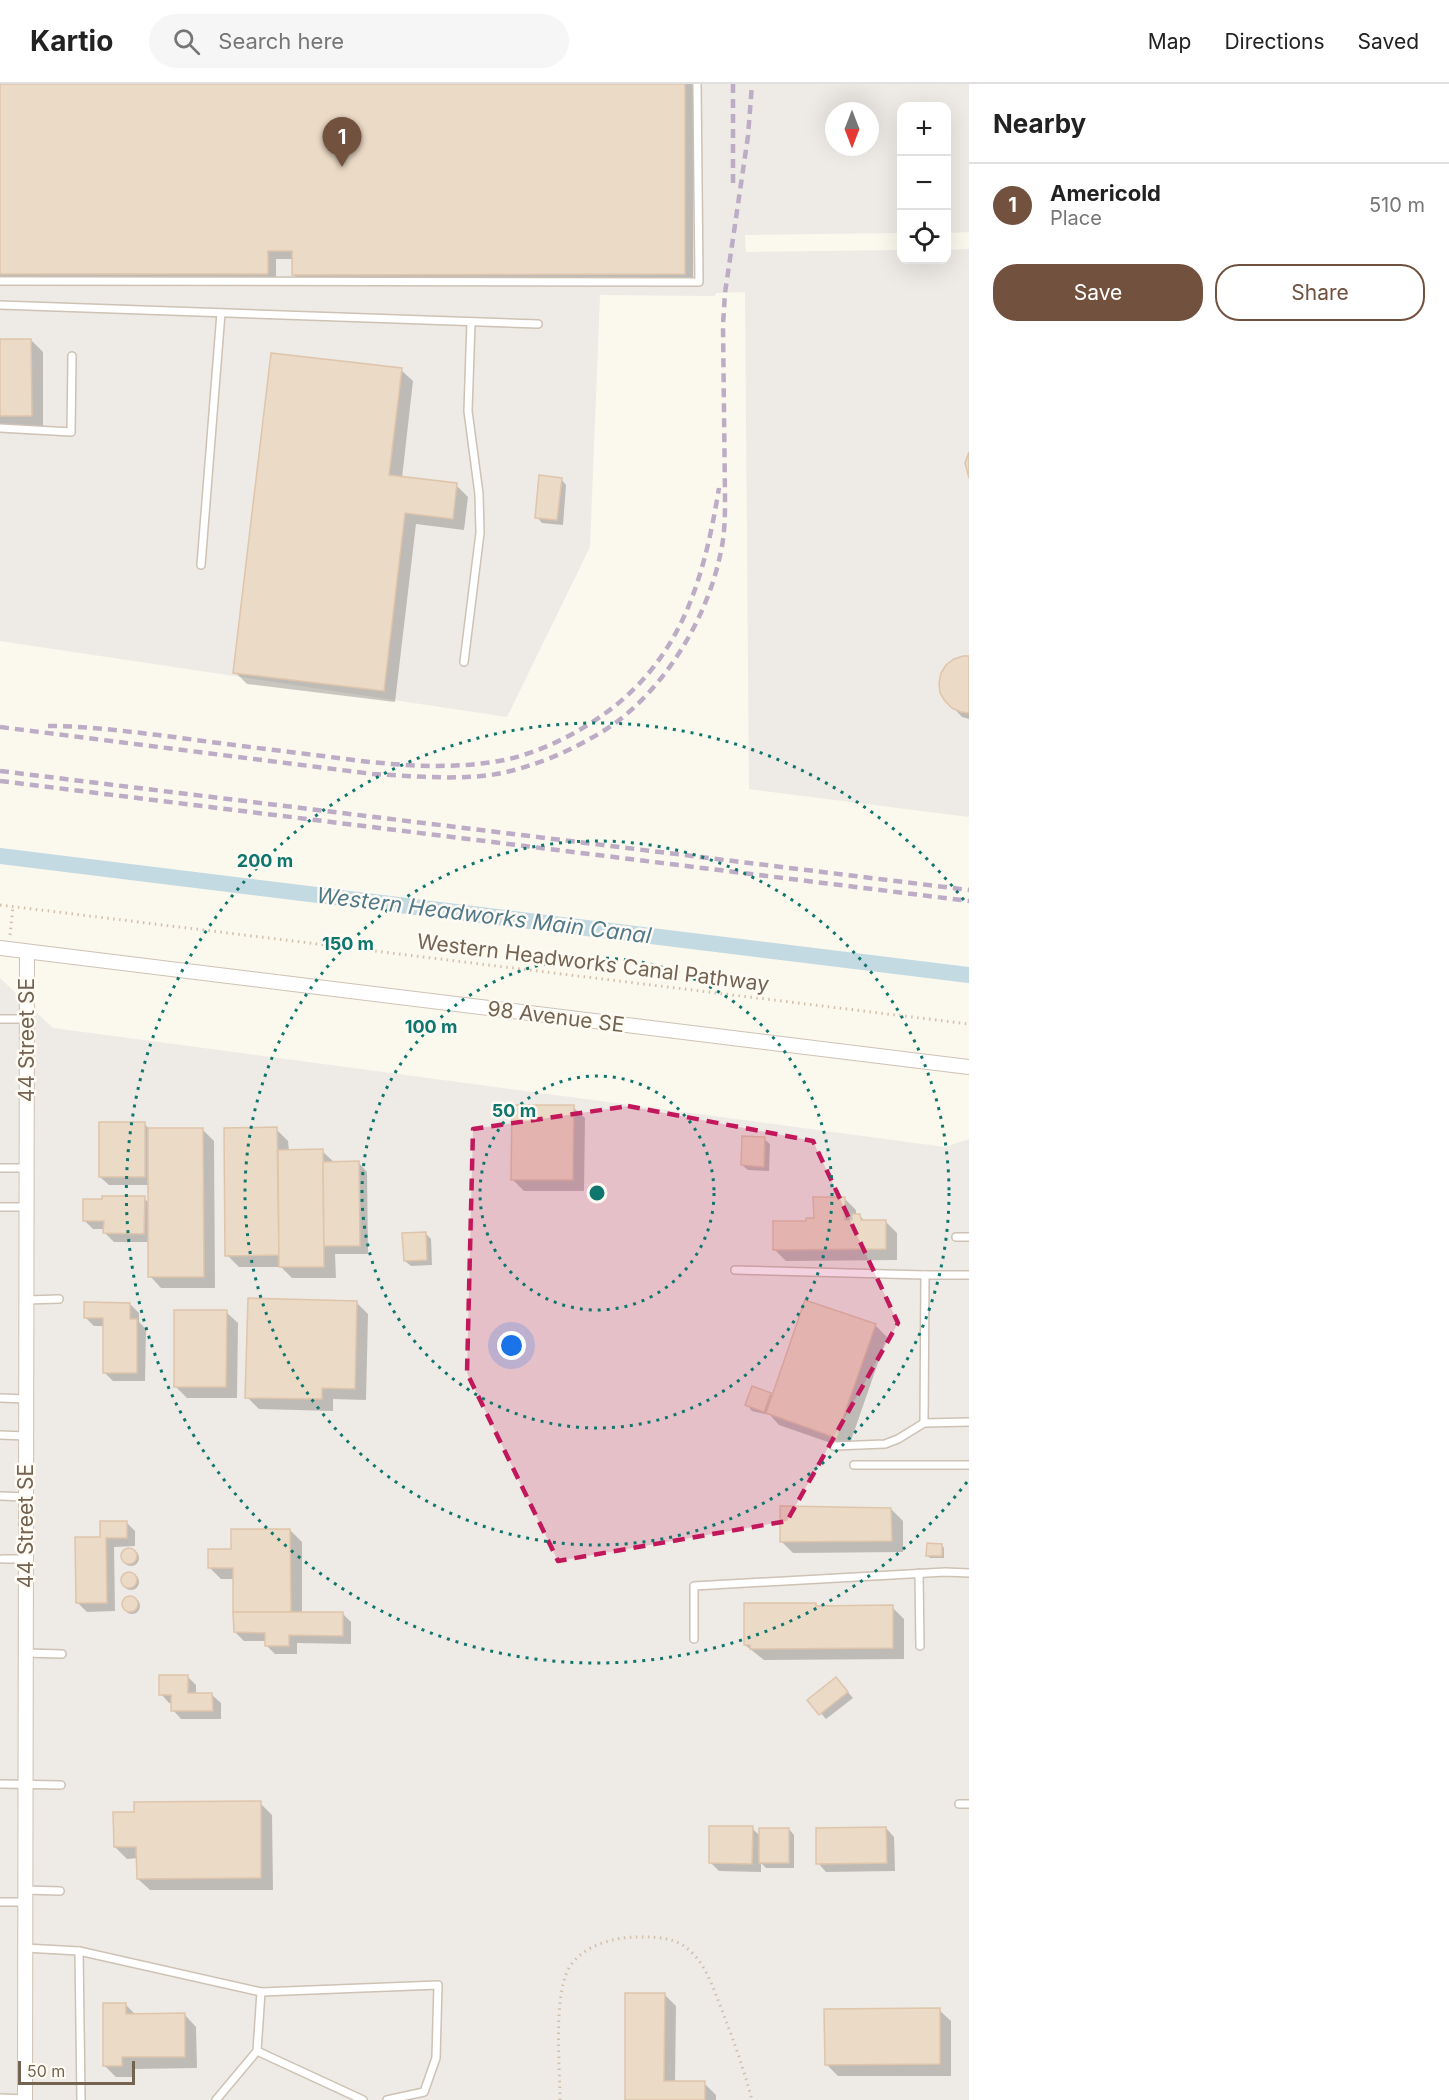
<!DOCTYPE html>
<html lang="en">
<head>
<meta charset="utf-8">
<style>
  :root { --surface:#fff; --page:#f6f6f6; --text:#222; --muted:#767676; --line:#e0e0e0; --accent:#73513f }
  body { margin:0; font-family:Inter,sans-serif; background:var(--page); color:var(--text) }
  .controls { position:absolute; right:18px; top:18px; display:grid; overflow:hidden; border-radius:12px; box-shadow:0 6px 24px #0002 }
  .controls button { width:54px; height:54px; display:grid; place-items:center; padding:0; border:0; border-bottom:2px solid var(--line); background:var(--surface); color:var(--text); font:30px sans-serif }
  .compass { position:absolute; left:825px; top:18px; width:54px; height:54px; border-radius:50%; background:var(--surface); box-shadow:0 6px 24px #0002; rotate:180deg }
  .scale { position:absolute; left:18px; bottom:15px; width:117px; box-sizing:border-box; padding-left:6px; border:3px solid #756352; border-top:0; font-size:16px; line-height:21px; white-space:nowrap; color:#756352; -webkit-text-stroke:4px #fefbf4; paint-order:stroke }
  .you { position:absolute; left:512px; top:1262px; width:21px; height:21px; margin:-15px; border:4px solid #fff; border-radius:50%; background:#1a73e8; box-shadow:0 0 0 9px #1a73e833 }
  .badge { display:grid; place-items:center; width:39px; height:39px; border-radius:50%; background:var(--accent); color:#fff; font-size:20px; font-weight:700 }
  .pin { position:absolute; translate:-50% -50px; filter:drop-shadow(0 2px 3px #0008) }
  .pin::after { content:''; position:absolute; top:32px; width:21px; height:18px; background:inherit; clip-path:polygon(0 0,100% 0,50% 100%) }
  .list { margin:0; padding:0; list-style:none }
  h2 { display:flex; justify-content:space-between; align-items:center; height:78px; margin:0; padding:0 24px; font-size:26px }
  h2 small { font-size:20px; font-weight:400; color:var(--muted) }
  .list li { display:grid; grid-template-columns:39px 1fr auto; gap:18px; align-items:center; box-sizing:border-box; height:84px; padding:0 24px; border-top:2px solid var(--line) }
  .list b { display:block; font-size:22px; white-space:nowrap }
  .list p { margin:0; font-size:20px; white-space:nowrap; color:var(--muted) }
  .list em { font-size:20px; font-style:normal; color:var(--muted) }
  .actions { display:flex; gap:12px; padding:18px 24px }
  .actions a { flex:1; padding:14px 0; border:2px solid var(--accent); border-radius:24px; text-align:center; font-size:21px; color:var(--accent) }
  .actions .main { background:var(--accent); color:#fff }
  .icon { flex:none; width:33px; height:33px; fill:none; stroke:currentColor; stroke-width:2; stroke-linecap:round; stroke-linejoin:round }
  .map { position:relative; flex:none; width:969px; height:2016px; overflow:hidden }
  header { display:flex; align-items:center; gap:36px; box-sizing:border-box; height:84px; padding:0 30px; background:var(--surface); border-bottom:2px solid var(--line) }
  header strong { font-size:28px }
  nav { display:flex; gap:33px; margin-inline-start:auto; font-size:21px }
  .search { width:420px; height:54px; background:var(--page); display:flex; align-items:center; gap:15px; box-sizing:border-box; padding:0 21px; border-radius:33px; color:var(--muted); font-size:22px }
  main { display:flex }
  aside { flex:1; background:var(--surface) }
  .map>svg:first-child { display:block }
</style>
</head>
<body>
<header>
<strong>Kartio</strong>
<div class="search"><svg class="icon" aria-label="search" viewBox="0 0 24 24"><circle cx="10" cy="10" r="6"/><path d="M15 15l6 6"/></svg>Search here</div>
<nav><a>Map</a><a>Directions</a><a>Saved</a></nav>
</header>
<main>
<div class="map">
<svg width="969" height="2016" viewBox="0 0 969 2016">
  <rect width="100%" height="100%" fill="#fbf8ee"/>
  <g fill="#eeeae5" fill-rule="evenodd">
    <path d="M0,0H969V148L947,149L946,22H902L901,149L745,151L746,168L901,166L902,176H946L947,166L969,165V733L749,705L745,208L716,209L715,212L600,211L590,463L507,633L0,557ZM834,27H870V63H834Z"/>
    <path d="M0,894L53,944L945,1063L969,1055V2016H0Z"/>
  </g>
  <g fill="#0003">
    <path d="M0,0H693V198L302,199L293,190V175H276V198H0Z"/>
    <path d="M0,256H31L43,268V343H0Z"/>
    <path d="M401,286L413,297L402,394L456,401L468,413L464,446L416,440L395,618L247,600L235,588Z"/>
    <path d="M561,395L566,401L563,441L542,439L537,433Z"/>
    <path d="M969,574V635L962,633L946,616Z"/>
    <path d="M573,1023L585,1034L584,1107H524L512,1095Z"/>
    <path d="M144,1040L150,1045H202L214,1057L215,1204H161L150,1192V1158H114L105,1149V1145H93L84,1136L144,1114L149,1119V1101H109L100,1093Z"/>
    <path d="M276,1045L288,1057L289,1067H322L335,1079H359L367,1088L368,1170H335L336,1194H292L281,1183H239L227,1171Z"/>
    <path d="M764,1055L770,1060L769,1087L748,1086L742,1081Z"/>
    <path d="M844,1114L856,1126V1132H860L865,1137H885L897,1149V1176L786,1177L774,1165L807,1138L815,1135Z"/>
    <path d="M426,1150L431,1155L432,1181L411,1182L405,1177Z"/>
    <path d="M357,1219L368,1230L366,1316L333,1315V1327L259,1325L247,1313Z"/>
    <path d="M130,1220L139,1229V1238L146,1245L145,1297H113L104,1288L105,1242H94L85,1233Z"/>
    <path d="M226,1228L238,1239L237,1314H187L175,1302Z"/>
    <path d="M875,1241L887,1253L848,1365L779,1341L770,1331L752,1327L747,1321L770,1310L773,1313Z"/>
    <path d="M891,1425L903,1437V1468L793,1469L781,1457Z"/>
    <path d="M126,1438L135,1447V1462L114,1463L115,1527L87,1528L78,1519L102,1454Z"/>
    <path d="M290,1446L302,1458V1529H342L351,1538V1560L297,1559V1570H275L266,1561V1557H244L235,1548V1495H221L209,1483L233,1466Z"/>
    <path d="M942,1461L944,1464V1474H930L928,1472Z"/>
    <circle cx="131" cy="1474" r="8"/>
    <circle cx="131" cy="1498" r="8"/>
    <circle cx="132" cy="1522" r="8"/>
    <path d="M815,1520L819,1523H892L904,1535V1575L764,1576L745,1561Z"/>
    <path d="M187,1592L196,1601V1611H212L221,1619V1635H181L173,1626L172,1619H169L161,1610Z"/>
    <path d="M841,1600L853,1614L826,1635L809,1616Z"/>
    <path d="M260,1719L272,1731L273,1806H150L138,1795V1774L127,1775L115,1763Z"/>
    <path d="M752,1744L760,1752L789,1745L794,1751V1784H766L761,1779V1788L719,1787L711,1779Z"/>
    <path d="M886,1744L894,1753L895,1787L826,1788L818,1779Z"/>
    <path d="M664,1910L676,1922L675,1999H704L716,2011V2016H626Z"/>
    <path d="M126,1921L136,1931H185L196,1943L197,1984L133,1985V1993H116L104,1981Z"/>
    <path d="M939,1926L951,1937V1992H838L826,1980Z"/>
  </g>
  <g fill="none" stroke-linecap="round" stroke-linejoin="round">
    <path stroke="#c4dae3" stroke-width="16" d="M0,772L969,891"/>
  </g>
  <g fill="#ebdac6" stroke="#dec5ab" stroke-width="1.5">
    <path d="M0,0H685V190L292,191V167H268V190H0Z"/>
    <path d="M0,255H31L32,332H0Z"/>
    <path d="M271,269L402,284L389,391L457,399L453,435L405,429L384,607L233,589Z"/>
    <path d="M969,368V394L965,379Z"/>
    <path d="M539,391L562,394L557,436L535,434Z"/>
    <path d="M963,572H969V629L961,628L952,624L945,617L940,609L939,599L941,589L946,581L954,575Z"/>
    <path d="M512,1021H574L573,1096H511Z"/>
    <rect x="99" y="1038" width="46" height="55"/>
    <path d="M277,1043L279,1171L225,1172L224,1044Z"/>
    <path d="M148,1044H203L204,1193H148Z"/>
    <path d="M742,1052L765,1053L764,1083L741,1081Z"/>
    <path d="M323,1065L324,1183H279L278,1066Z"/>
    <path d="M359,1077L360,1162H324L323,1078Z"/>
    <path d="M102,1112H145L144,1150L103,1149L104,1137H83V1115H102Z"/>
    <path d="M813,1113H845V1136H852V1130H860L861,1136H886V1165L773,1166V1137H806V1134H814Z"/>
    <path d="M426,1148L427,1176L404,1177L402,1149Z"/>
    <path d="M248,1214L357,1217L355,1305L322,1304V1315L245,1314Z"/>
    <path d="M805,1216L876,1240L836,1354L766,1329Z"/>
    <path d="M84,1218L130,1219V1235H137V1289H103V1234H84Z"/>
    <path d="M174,1226H227L226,1303H174Z"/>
    <path d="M752,1302L771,1309L764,1328L745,1321Z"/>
    <path d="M780,1422L891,1424L892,1457L780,1458Z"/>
    <path d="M100,1437H127V1454H106L107,1519H76L75,1453H100Z"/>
    <path d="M231,1445H290L291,1528H233V1484H208V1465H231Z"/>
    <path d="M927,1459L942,1460V1472H926Z"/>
    <circle cx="129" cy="1472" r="8"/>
    <circle cx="129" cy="1496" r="8"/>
    <circle cx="130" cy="1520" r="8"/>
    <path d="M744,1519H816V1522L893,1521V1564L750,1565V1561H744Z"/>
    <path d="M233,1528H343V1552L289,1551V1562H265V1549L234,1548Z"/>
    <path d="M159,1591H188V1609H212L213,1627H171V1611H159Z"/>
    <path d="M836,1593L848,1608L819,1631L807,1616Z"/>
    <path d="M261,1717V1794L137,1795L136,1763H114L113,1728H134V1718Z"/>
    <path d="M709,1742H753L752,1780L709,1779Z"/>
    <path d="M886,1743L887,1779L816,1780V1744Z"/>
    <rect x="759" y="1744" width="30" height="35"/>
    <path d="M625,1909H665L664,1997H705V2016H625Z"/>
    <path d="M103,1919H126V1930L185,1929V1973H122V1982H103Z"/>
    <path d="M940,1924V1980L825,1981L824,1925Z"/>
  </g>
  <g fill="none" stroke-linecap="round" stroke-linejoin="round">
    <defs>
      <g id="service">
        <path d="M0,197L699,198L697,0"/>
        <path d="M0,221L538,240"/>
        <path d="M0,344L71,348L72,272"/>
        <path d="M201,481L221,229"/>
        <path d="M464,578L480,449L479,410L468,327L471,238"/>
        <path d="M0,935H27"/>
        <path d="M0,1084H27"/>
        <path d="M0,1123H26"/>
        <path d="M956,1153H969"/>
        <path d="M735,1186L925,1191"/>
        <path d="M26,1216L59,1215"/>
        <path d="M0,1314L26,1315"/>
        <path d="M924,1339L925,1191H969"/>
        <path d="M0,1351L26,1352"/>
        <path d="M834,1362L885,1360L898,1355L924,1339L969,1338"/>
        <path d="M854,1381H969"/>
        <path d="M1,1412L26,1413"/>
        <path d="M2,1475H26"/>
        <path d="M919,1489L920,1562"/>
        <path d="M694,1555V1502L945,1488L969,1489"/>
        <path d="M26,1569L62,1570"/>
        <path d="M0,1700L61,1701"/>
        <path d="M959,1720H969"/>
        <path d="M25,1806L60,1807"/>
        <path d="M1,1818H25"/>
        <path d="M25,1864L79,1867L261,1908L257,1967L216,2016"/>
        <path d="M79,1867L81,2016"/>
        <path d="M261,1908L438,1901L436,1974L424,2008L387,2016"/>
        <path d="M257,1967L363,2016"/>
        <path d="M0,2014L25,2015"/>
      </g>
      <g id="minor">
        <path d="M0,864L969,983"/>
        <path d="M25,2016L27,868"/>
      </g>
    </defs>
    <use href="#service" stroke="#cdc2b4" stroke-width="10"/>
    <use href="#minor" stroke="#cdc2b4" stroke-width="16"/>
    <g stroke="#d3c0ab" stroke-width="3" stroke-dasharray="1.5 4.5" stroke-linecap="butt">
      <path d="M0,821L969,940"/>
      <path d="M10,851L13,822"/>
      <path d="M560,2016C560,1983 553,1913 569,1884C582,1862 613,1853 637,1853C660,1853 679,1853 695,1872C706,1884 712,1901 718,1916C731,1949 743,1982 752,2016"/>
    </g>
    <use href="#service" stroke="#fff" stroke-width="7"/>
    <use href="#minor" stroke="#fff" stroke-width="14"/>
    <g stroke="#bdacc5" stroke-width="4.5" stroke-dasharray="9 6" stroke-linecap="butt">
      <path d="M733,0V105"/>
      <path d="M48,642C90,642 132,648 174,653C224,660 274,666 323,672C381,680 441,687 499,677C532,671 564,656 591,639C679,583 703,501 719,404"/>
      <path d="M0,643L373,690C412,692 452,696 491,691C511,688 529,682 548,675C568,667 587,657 605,646C663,609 708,534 721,467C725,449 725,431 725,412L723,241L725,209L748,52L752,0"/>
      <path d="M0,687L969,806"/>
      <path d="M0,697L969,817"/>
    </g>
  </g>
  <path fill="#c2185b" fill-opacity="0.2" stroke="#c2185b" stroke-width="4.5" stroke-dasharray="12 8" stroke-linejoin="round" d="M628,1022L813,1057L898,1239L787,1437L558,1477L467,1289L473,1045Z"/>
  <g fill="none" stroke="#0f766e" stroke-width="3" stroke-dasharray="3 6">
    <circle cx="597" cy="1109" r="117"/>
    <circle cx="597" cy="1109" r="235"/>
    <circle cx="597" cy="1109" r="352"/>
    <path d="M967 1398A470 470 0 1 1 967 820"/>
  </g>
  <g text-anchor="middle" stroke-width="5" stroke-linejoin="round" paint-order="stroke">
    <g font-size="21" fill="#756352" stroke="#fefbf4">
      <text transform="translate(593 879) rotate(7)" y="7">Western Headworks Canal Pathway</text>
      <text transform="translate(556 933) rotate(7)" y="7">98 Avenue SE</text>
      <text transform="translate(27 956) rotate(-90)" y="7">44 Street SE</text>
      <text transform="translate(26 1442) rotate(-90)" y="7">44 Street SE</text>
    </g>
    <g font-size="22" font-style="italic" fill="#527a8b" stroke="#fefbf4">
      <text transform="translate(484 831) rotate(7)" y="8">Western Headworks Main Canal</text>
    </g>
  </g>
  <circle cx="597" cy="1109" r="9" fill="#0f766e" stroke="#fefbf4" stroke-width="3"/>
  <g font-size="18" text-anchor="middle" font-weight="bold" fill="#0f766e" stroke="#fefbf4" stroke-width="5" stroke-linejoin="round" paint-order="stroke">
    <text x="265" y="783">200 m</text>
    <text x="348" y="866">150 m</text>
    <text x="431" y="949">100 m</text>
    <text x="514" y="1033">50 m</text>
  </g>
</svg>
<div class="controls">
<button>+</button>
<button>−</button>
<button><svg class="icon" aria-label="locate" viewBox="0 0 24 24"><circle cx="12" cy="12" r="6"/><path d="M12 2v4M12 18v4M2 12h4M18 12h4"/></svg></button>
</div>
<svg class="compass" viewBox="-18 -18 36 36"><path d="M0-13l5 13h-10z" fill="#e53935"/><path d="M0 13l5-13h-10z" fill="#767676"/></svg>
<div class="scale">50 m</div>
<div class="you"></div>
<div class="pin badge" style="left:342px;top:83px">1</div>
</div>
<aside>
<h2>Nearby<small></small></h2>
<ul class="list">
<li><span class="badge">1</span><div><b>Americold</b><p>Place</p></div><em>510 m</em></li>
</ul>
<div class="actions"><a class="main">Save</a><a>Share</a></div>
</aside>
</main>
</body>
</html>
